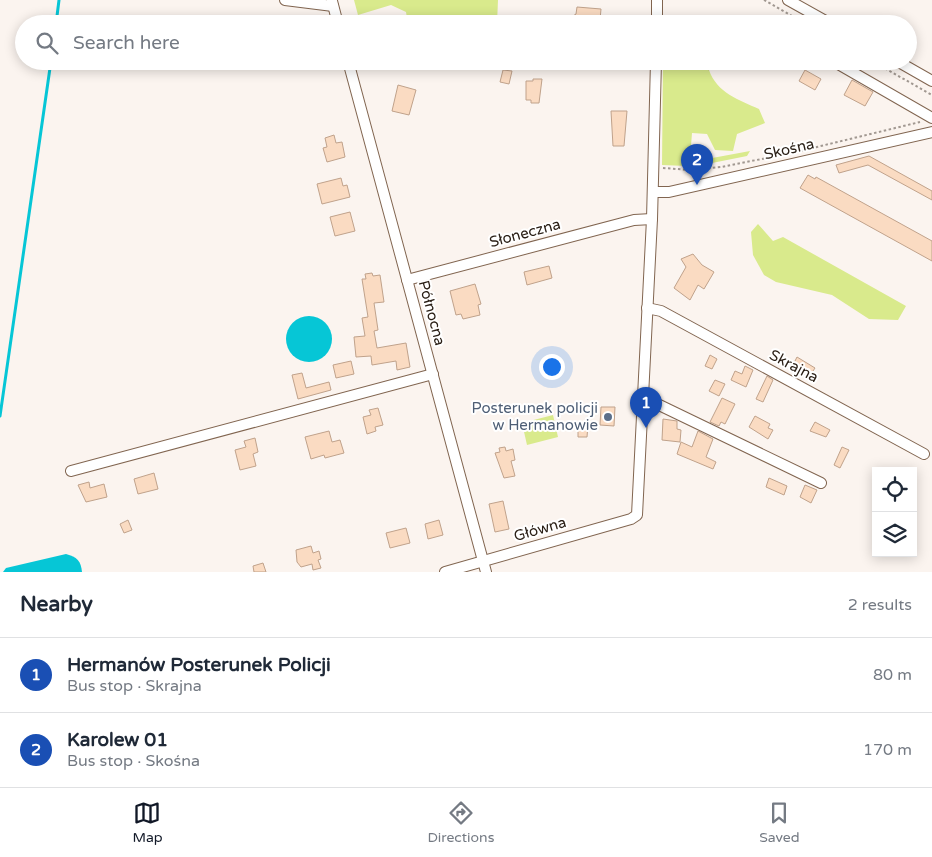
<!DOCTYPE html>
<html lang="en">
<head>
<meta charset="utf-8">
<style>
  :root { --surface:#fff; --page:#f6f6f7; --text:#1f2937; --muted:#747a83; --line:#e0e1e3; --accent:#111827 }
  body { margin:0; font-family:"Varela Round",sans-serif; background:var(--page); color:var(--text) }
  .controls { position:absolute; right:15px; bottom:15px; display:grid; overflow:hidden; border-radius:0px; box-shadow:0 2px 12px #0003 }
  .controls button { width:45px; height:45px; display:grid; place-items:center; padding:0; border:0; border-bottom:1px solid var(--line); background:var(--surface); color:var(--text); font:25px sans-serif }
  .you { position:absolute; left:551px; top:366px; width:18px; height:18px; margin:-12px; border:4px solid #fff; border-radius:50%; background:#1a73e8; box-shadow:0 0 0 8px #1a73e833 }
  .badge { display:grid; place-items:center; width:32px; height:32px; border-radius:50%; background:var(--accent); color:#fff; font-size:16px; font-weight:700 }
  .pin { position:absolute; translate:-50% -41px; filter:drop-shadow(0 1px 2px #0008) }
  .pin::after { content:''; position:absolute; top:26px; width:18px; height:15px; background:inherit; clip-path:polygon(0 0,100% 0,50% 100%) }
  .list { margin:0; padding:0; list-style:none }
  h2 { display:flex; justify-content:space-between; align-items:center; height:65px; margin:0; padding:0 20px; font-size:21px }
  h2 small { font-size:16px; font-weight:400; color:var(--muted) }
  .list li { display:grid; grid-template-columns:32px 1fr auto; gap:15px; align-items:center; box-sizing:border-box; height:75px; padding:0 20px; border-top:1px solid var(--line) }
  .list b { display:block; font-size:19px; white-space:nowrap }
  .list p { margin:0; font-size:16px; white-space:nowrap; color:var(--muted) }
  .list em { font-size:16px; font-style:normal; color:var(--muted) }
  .icon { flex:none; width:28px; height:28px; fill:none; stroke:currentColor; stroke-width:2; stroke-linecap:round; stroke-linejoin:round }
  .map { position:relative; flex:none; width:932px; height:572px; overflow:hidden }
  .search { position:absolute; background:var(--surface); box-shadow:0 2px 12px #0003; left:15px; right:15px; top:15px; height:55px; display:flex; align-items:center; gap:12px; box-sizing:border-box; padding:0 18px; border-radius:28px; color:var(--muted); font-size:19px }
  .sheet { height:215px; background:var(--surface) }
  nav { display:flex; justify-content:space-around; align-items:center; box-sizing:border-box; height:70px; border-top:1px solid var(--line); background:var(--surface); font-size:14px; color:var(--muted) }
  nav a { display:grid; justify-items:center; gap:2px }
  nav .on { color:var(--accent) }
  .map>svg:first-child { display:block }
</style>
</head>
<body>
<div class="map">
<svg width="932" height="572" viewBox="0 0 932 572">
  <rect width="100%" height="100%" fill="#fbf4ef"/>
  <g fill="#d9ea8c">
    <path d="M354,0H498L497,24H408L406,12L391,5L358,15Z"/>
    <path d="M663,61H693L709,70C717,93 739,100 759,109L765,123L737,134L733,151L715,150L707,134L692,133L691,146L698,153L696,161L750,151L747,156L712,163L711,167L662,165Z"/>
    <path d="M758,224L773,241L783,237L906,306L898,320L869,319L832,295L776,282L764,275L753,255L751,232Z"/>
    <path d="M553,415L558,437L527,445L522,423Z"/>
  </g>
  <g fill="#06c6d6">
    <circle cx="309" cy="339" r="23"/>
    <path d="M66,554C77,557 81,561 82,572H3L6,568Z"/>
  </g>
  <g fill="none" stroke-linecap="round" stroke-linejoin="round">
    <g stroke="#06c6d6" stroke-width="3">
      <path d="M56,24L59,0"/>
      <path d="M0,416L51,61"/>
    </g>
  </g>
  <g fill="#fadbc2" stroke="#c0a28b">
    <path d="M577,7L601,9L600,20L591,18V22L577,20L573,16L576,14Z"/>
    <path d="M693,61H709L713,64L709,70Z"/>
    <path d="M503,70L512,71L509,84L500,82Z"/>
    <path d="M805,70L821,79L815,90L799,81Z"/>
    <path d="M533,79H542L539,103H531V100H526V81H533Z"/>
    <path d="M852,80L873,92L865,106L844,95Z"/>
    <path d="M398,85L416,90L409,115L392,111Z"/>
    <path d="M611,111H627L624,146H613Z"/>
    <path d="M334,135L336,143L342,142L345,157L327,162L323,148L327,147L325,138Z"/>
    <path d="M869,156L932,191V200L868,165L839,173L836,165Z"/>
    <path d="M808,175L815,179L816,177L932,241V261L800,188Z"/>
    <path d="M341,178L343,186L347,185L350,197L322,204L317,184Z"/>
    <path d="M350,212L355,231L335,236L330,217Z"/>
    <path d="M693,254L702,265L714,272L704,289L698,285L690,300L674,288L686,267L681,259Z"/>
    <path d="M549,266L552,278L527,285L524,272Z"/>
    <path d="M372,273L373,276L380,275L384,302L374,303L378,330L374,331L377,348L406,343L410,367L397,370L396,361L372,365L371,356L356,357L354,337L365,336L362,318L368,317L362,279H366L365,274Z"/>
    <path d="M475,284L481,304L478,305L480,315L463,319L461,314L456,315L450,291Z"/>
    <path d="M710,355L717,359L712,369L705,366Z"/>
    <path d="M797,357L815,368L809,377L792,367Z"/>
    <path d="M351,361L354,374L336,378L333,365Z"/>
    <path d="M745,366L753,370L746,387L731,380L735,371L742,374Z"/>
    <path d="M302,373L306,388L329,382L331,390L298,399L292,375Z"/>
    <path d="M767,376L773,380L763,402L756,399Z"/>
    <path d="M715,380L725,384L719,396L709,391Z"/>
    <path d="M722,398L735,404L725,424L721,422L719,426L710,422Z"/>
    <path d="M601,407H615L614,426L600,425Z"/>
    <path d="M378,408L383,425L375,427L376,431L367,434L363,417L371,415L369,410Z"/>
    <path d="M755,416L770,424L768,428L773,430L768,439L749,427Z"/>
    <path d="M663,419L677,421V429L681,430L680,442L662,440Z"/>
    <path d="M815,422L830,430L826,437L810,431Z"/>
    <path d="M578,425H588L587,437H578Z"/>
    <path d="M329,431L332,442L340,440L344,453L325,458L324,455L311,459L305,437Z"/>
    <path d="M698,431L713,439L706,457L716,462L713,469L677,454L681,442L692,447Z"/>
    <path d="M255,438L258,452L253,454L256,466L240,470L235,450L246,447L244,441Z"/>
    <path d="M505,447L506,451L513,449L515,460L511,461L515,476L504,478L495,453L500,452L499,448Z"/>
    <path d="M842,447L849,450L840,468L834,465Z"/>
    <path d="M154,473L158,489L138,494L134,479Z"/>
    <path d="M769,478L787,486L784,495L766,487Z"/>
    <path d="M89,482L90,488L104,484L107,497L86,502L78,485Z"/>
    <path d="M805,485L817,490L811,503L800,497Z"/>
    <path d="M503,501L509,529L495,532L489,504Z"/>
    <path d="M128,520L132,530L124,533L120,524Z"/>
    <path d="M439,520L443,535L428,539L425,524Z"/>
    <path d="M406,528L410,543L390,548L386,533Z"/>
    <path d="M311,546L313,553L319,551L321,559L318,560L321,568L313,570L312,564L301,567L297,562L296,550Z"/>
    <path d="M263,563L266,572H254L253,566Z"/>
  </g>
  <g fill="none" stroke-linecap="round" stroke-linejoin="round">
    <defs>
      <g id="minor">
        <path d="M285,0L333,6"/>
        <path d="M788,0L831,24"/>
        <path d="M332,1L338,24"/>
        <path d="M657,24V0"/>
        <path d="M348,61L486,572"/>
        <path d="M833,61L932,118"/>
        <path d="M897,61L932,81"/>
        <path d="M653,192H669L932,132"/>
        <path d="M407,280L634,220L652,219"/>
        <path d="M647,308L661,311L924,454"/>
        <path d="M643,400L653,402L821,483"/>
        <path d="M71,471L433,374"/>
        <path d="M445,572L631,519L637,515L652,219L656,61"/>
      </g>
    </defs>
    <use href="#minor" stroke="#816550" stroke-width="12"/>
    <g stroke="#a19891" stroke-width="2" stroke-dasharray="2.5 2.5" stroke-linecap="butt">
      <path d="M764,0L806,24"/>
      <path d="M872,61L932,95"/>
      <path d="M663,168L690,170L721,167L792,153L920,122"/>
    </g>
    <use href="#minor" stroke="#fff" stroke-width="10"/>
  </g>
  <circle fill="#5c6f8a" stroke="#fff" stroke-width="2" cx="608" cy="417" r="5"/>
  <g text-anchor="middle" stroke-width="4" stroke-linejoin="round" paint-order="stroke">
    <g font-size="15" fill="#2b2017" stroke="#fff">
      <text transform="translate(789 149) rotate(-13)" y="5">Skośna</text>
      <text transform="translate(525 233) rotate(-15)" y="5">Słoneczna</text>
      <text transform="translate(432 313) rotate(75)" y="5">Północna</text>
      <text transform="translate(794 366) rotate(28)" y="5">Skrajna</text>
      <text transform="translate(540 529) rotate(-16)" y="5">Główna</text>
    </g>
    <g font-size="15" fill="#4e5e75" stroke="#fff" text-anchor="end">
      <text x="598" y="413">Posterunek policji<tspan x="598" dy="17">w Hermanowie</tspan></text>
    </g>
  </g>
</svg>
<div class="controls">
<button><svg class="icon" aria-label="locate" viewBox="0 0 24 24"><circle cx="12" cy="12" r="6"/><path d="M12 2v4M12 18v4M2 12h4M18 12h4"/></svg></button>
<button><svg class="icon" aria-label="layers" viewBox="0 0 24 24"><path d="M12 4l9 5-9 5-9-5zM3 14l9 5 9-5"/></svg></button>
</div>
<div class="you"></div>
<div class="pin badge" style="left:646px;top:428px;background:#1a4fb4">1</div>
<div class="pin badge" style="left:697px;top:185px;background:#1a4fb4">2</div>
<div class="search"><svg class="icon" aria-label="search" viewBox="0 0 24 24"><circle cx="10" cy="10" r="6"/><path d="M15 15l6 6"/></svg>Search here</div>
</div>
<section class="sheet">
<h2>Nearby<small>2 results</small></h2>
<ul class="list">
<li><span class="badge" style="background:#1a4fb4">1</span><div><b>Hermanów Posterunek Policji</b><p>Bus stop · Skrajna</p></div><em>80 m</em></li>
<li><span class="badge" style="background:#1a4fb4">2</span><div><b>Karolew 01</b><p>Bus stop · Skośna</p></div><em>170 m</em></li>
</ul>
</section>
<nav>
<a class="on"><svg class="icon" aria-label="map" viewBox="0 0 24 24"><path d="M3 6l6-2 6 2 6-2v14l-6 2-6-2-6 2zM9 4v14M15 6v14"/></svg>Map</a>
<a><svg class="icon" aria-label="directions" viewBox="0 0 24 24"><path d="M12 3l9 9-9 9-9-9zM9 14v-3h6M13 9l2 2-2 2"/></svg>Directions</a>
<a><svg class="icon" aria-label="saved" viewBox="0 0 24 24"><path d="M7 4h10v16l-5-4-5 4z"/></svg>Saved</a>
</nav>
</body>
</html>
